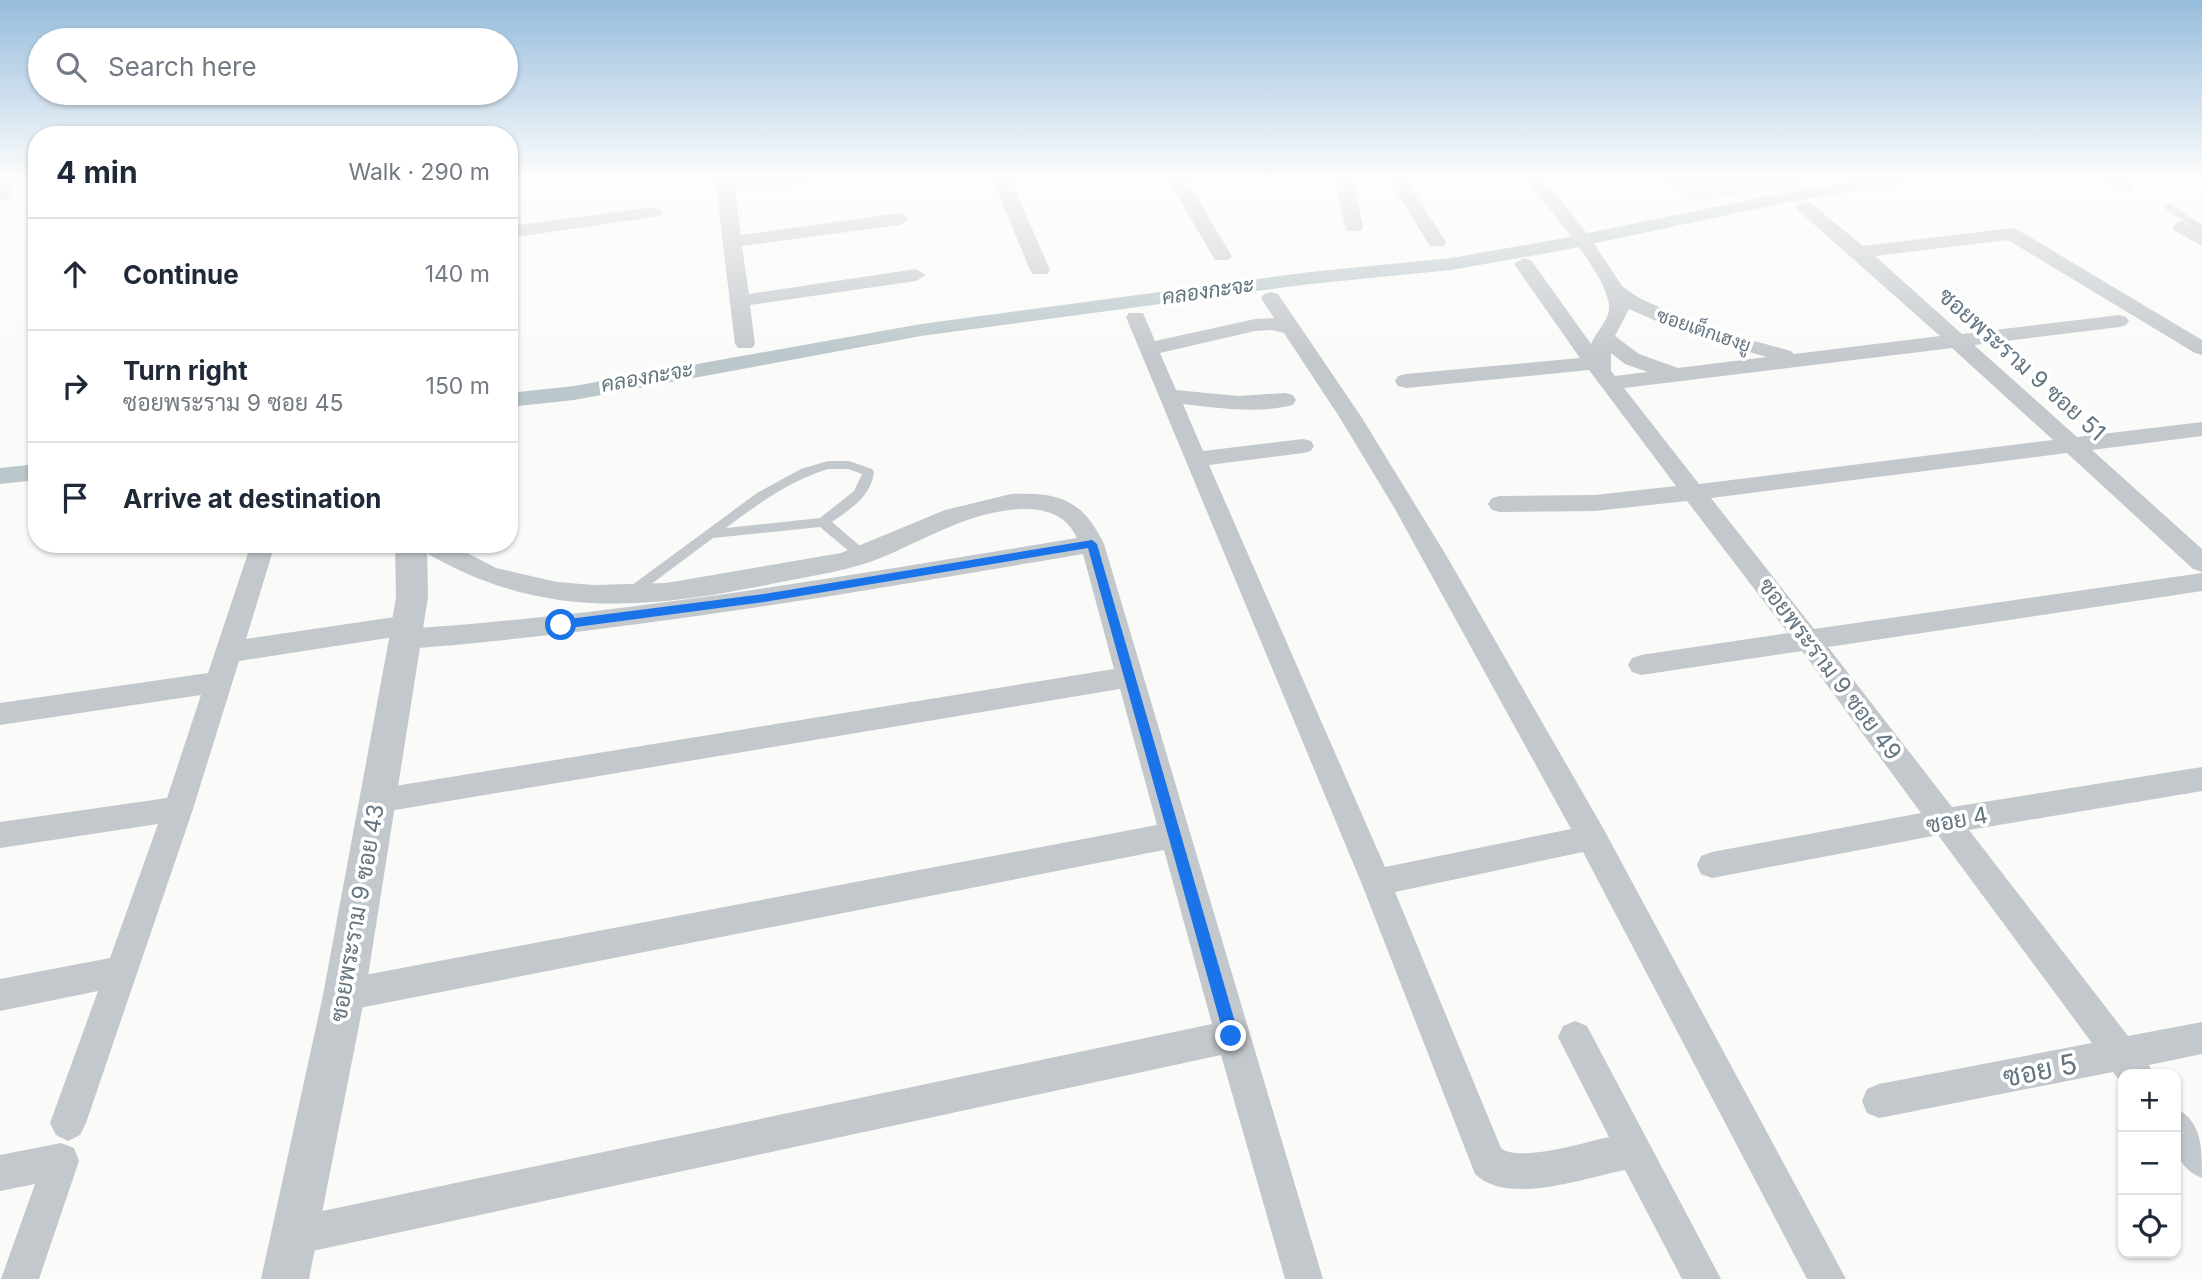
<!DOCTYPE html>
<html lang="en">
<head>
<meta charset="utf-8">
<style>
  :root { --surface:#fff; --page:#f6f6f7; --text:#1f2937; --muted:#747a83; --line:#e0e1e3 }
  body { margin:0; font-family:Inter,Sarabun,sans-serif; background:var(--page); color:var(--text) }
  .controls { position:absolute; right:21px; bottom:21px; display:grid; overflow:hidden; border-radius:14px; box-shadow:0 2px 5px #0004 }
  .controls button { width:63px; height:63px; display:grid; place-items:center; padding:0; border:0; border-bottom:2px solid var(--line); background:var(--surface); color:var(--text); font:35px sans-serif }
  .stop { position:absolute; width:21px; height:21px; margin:-16px; border:5px solid #1a73e8; border-radius:50%; background:#fff }
  .stop.end { background:#1a73e8; border-color:#fff; box-shadow:0 2px 7px #0008 }
  .list { margin:0; padding:0; list-style:none }
  h2 { display:flex; justify-content:space-between; align-items:center; height:91px; margin:0; padding:0 28px; font-size:30px }
  h2 small { font-size:23px; font-weight:400; color:var(--muted) }
  .list li { display:grid; grid-template-columns:46px 1fr auto; gap:21px; align-items:center; box-sizing:border-box; height:112px; padding:0 28px; border-top:2px solid var(--line) }
  .list b { display:block; font-size:26px; white-space:nowrap }
  .list p { margin:0; font-size:23px; white-space:nowrap; color:var(--muted) }
  .list em { font-size:23px; font-style:normal; color:var(--muted) }
  .icon { flex:none; width:38px; height:38px; fill:none; stroke:currentColor; stroke-width:2; stroke-linecap:round; stroke-linejoin:round }
  .map { position:relative; flex:none; width:2202px; height:1279px; overflow:hidden }
  .search { position:absolute; background:var(--surface); box-shadow:0 2px 5px #0004; left:28px; top:28px; width:490px; height:77px; display:flex; align-items:center; gap:18px; box-sizing:border-box; padding:0 24px; border-radius:38px; color:var(--muted); font-size:26px }
  .panel { position:absolute; background:var(--surface); box-shadow:0 2px 5px #0004; left:28px; top:126px; width:490px; height:427px; border-radius:28px }
  .map>svg:first-child { display:block }
</style>
</head>
<body>
<div class="map">
<svg width="2202" height="1279" viewBox="0 0 2202 1279">
  <rect width="100%" height="100%" fill="#fafaf8"/>
  <path fill="#dadfd7" d="M1655,178H1833L1697,201Z"/>
  <g fill="none" stroke-linecap="round" stroke-linejoin="round">
    <g fill="#bbc7cb" fill-rule="evenodd">
      <path d="M1874,178H1914L1905,183L1783,203L1559,251L1451,270L1310,284L921,336L574,400L509,407V393L574,386L921,324L1310,272L1451,258L1559,239L1783,193Z"/>
      <path d="M37,464V480L0,484V468Z"/>
    </g>
    <g fill="#c3c8cc" fill-rule="evenodd">
      <path d="M2164,204H2170L2202,225V233L2164,208Z"/>
      <path d="M828,461H849L872,469L874,472C871,497 850,509 832,522L867,552L869,555L867,558H857L820,527L713,538L634,597H624L622,594L624,591L757,493L801,469ZM828,469H848L862,474L854,491L820,518L726,528C758,504 789,481 828,469Z"/>
    </g>
    <g fill="#c3c8cc" fill-rule="evenodd">
      <path d="M3,178H21L6,200L0,201V183Z"/>
      <path d="M715,178H733V182L767,178H819L810,183L735,192L741,235L900,213L909,219L900,225L742,246L749,294L916,269L926,275L916,281L750,305L755,344L752,348H738L735,344Z"/>
      <path d="M992,178H1010L1050,270L1047,274H1033L1030,270Z"/>
      <path d="M1167,178H1185L1232,256L1229,260H1215Z"/>
      <path d="M1335,178H1353L1363,227L1361,231H1347L1345,227Z"/>
      <path d="M1387,178H1405L1446,242L1444,246H1430Z"/>
      <path d="M1525,178H1543L1589,236L1622,286L1639,298L1703,327L1791,351L1794,354L1940,336L1799,211L1796,207L1799,203H1811L1863,246L2011,228L2018,230L2202,340V355L2195,353L2008,240L1875,256L1962,334L2119,315L2126,317L2129,321L2126,325L2119,327L1974,345L2077,437L2202,422V436L2092,450L2202,549V572L2193,569L2067,453L1711,498L1814,629L2202,573V591L1828,647L1952,807L2202,767V791L1969,830L2128,1036L2202,1022V1054L2149,1065L2153,1074H2123V1085L2113,1072L1879,1118L1867,1113L1862,1101L1867,1089L1879,1084L2092,1043L1938,835L1712,878L1701,874L1697,865L1701,856L1712,852L1921,813L1802,651L1641,675L1632,672L1628,665L1632,658L1641,655L1788,633L1687,501L1595,511L1500,512L1492,510L1488,504L1492,498L1500,496L1595,495L1676,486L1589,370L1406,388L1398,386L1395,381L1398,376L1406,374L1580,358L1514,264L1524,258L1531,260L1591,344C1596,332 1607,322 1609,310C1613,280 1544,204 1525,178ZM1629,309L1688,335L1767,357L1678,368L1639,354L1615,336ZM1952,348L2053,440L1699,484L1624,388ZM1611,353L1625,364L1648,372L1615,376L1611,371Z"/>
      <path d="M2102,178H2122L2132,187L2129,191H2117Z"/>
      <path d="M654,207L663,212L660,216L509,238V226Z"/>
      <path d="M2182,221L2202,232V246L2175,231L2173,227L2175,223Z"/>
      <path d="M1271,292L1278,294L1362,418L1446,555L1603,828L1846,1279H1807L1583,852L1395,892L1501,1148C1518,1163 1586,1142 1609,1137L1558,1037L1563,1026L1575,1021L1587,1026L1721,1279H1682L1625,1170C1585,1178 1507,1206 1475,1174L1361,882L1126,317L1129,313H1143L1155,341L1255,319L1274,318L1261,298L1264,294ZM1272,330L1284,333L1340,418L1395,509L1571,829L1385,867L1209,465L1303,453L1311,451L1314,446L1311,441L1303,439L1203,451L1183,404C1219,408 1257,414 1293,405L1296,400L1293,395L1285,393L1238,396L1176,390L1160,353L1255,331Z"/>
      <path d="M1011,494C1059,492 1082,499 1104,544L1323,1279H1285L1221,1055L294,1255L281,1249L275,1236L281,1223L294,1217L1212,1024L1164,850L344,1011L332,1006L328,995L332,984L344,979L1157,825L1120,689L377,813L367,810L362,801L367,792L377,789L1114,669L1083,554C858,592 634,631 406,649L397,646L394,637L239,661L193,809L86,1123L80,1135L68,1141L56,1135L50,1123L98,991L0,1011V979L110,958L158,824L0,848V822L167,798L201,695L0,725V703L208,673L251,544H275L246,639L408,615L417,618L421,625L419,628C640,612 858,574 1077,538C1064,510 1037,507 1009,510C959,516 916,545 870,562C838,573 804,577 771,584C642,610 539,620 421,550L418,544H450L496,568L557,582L593,585L666,583L841,553L945,510Z"/>
      <path d="M2176,1108C2202,1122 2202,1147 2202,1178C2170,1165 2175,1138 2176,1108Z"/>
      <path d="M61,1143L74,1148L79,1161L39,1279H1L35,1184L0,1191V1155Z"/>
    </g>
    <path fill="#c3c8cc" fill-rule="evenodd" d="M395,544H427L428,597L365,995L309,1279H261L323,995L389,639L396,597Z"/>
  </g>
  <linearGradient id="sky" x2="0" y2="1"><stop stop-color="#96bcdc"/><stop offset="0.5" stop-color="#fdfdfc"/><stop offset="1" stop-color="#fdfdfc" stop-opacity="0"/></linearGradient>
  <rect width="2202" height="357" fill="url(#sky)"/>
  <path fill="#1a73e8" d="M1092,540L1097,544L1239,1036L1231,1043L1224,1036L1088,548L764,602L561,629L556,625L561,620L764,594Z"/>
  <g text-anchor="middle" stroke-width="7" stroke-linejoin="round" paint-order="stroke">
    <g font-size="19" fill="#657683" stroke="#fff">
      <text transform="translate(1704 330) rotate(19)" y="7">ซอยเต็กเฮงยู</text>
    </g>
    <g font-size="21" font-style="italic" fill="#60757c" stroke="#fff">
      <text transform="translate(1208 291) rotate(-8)" y="7">คลองกะจะ</text>
      <text transform="translate(647 377) rotate(-10)" y="7">คลองกะจะ</text>
    </g>
    <g font-size="23" fill="#657683" stroke="#fff">
      <text transform="translate(2022 364) rotate(42)" y="8">ซอยพระราม 9 ซอย 51</text>
      <text transform="translate(1830 669) rotate(53)" y="8">ซอยพระราม 9 ซอย 49</text>
      <text transform="translate(1957 820) rotate(-10)" y="8">ซอย 4</text>
      <text transform="translate(357 913) rotate(-80)" y="8">ซอยพระราม 9 ซอย 43</text>
    </g>
    <g font-size="28" fill="#657683" stroke="#fff">
      <text transform="translate(2040 1070) rotate(-11)" y="10">ซอย 5</text>
    </g>
  </g>
</svg>
<div class="controls">
<button>+</button>
<button>−</button>
<button><svg class="icon" aria-label="locate" viewBox="0 0 24 24"><circle cx="12" cy="12" r="6"/><path d="M12 2v4M12 18v4M2 12h4M18 12h4"/></svg></button>
</div>
<div class="stop" style="left:561px;top:625px"></div>
<div class="stop end" style="left:1231px;top:1036px"></div>
<div class="search"><svg class="icon" aria-label="search" viewBox="0 0 24 24"><circle cx="10" cy="10" r="6"/><path d="M15 15l6 6"/></svg>Search here</div>
<section class="panel">
<h2>4 min<small>Walk · 290 m</small></h2>
<ul class="list">
<li><svg class="icon" aria-label="ahead" viewBox="0 0 24 24"><path d="M12 20V5M6 11l6-6 6 6"/></svg><div><b>Continue</b></div><em>140 m</em></li>
<li><svg class="icon" aria-label="right" viewBox="0 0 24 24"><path d="M7 20v-9h11M14 6l5 5-5 5"/></svg><div><b>Turn right</b><p>ซอยพระราม 9 ซอย 45</p></div><em>150 m</em></li>
<li><svg class="icon" aria-label="arrive" viewBox="0 0 24 24"><path d="M6 21V4h12l-3 4 3 4H6"/></svg><div><b>Arrive at destination</b></div></li>
</ul>
</section>
</div>
</body>
</html>
